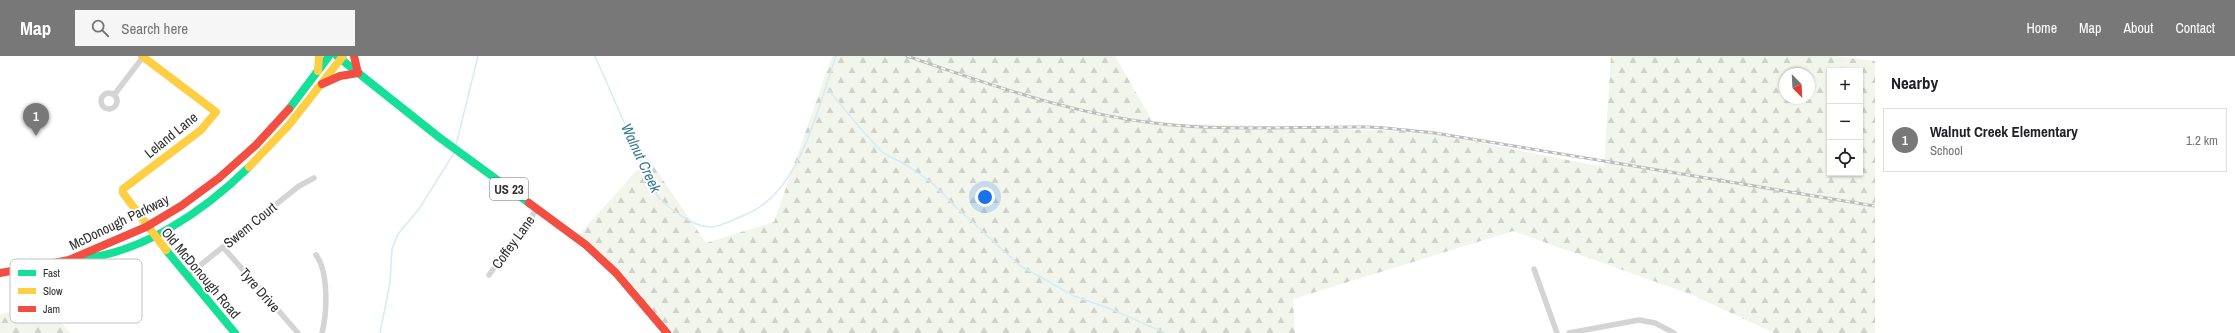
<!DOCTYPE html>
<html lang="en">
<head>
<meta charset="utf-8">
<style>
  :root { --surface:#fff; --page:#f6f6f6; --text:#202124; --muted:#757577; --line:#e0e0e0; --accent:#787878 }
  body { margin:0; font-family:"Archivo Narrow",sans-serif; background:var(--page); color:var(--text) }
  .controls { position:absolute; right:12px; top:12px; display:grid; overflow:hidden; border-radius:0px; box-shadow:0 1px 3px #0004 }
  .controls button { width:36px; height:36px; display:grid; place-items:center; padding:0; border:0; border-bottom:1px solid var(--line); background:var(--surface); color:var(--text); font:20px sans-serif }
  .compass { position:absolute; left:1779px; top:12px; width:36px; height:36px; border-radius:50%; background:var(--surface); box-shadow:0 1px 3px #0004; rotate:156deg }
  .you { position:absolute; left:985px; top:141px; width:14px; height:14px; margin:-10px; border:3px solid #fff; border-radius:50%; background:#1a73e8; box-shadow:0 0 0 6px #1a73e833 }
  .badge { display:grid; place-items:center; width:26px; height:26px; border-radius:50%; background:var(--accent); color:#fff; font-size:13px; font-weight:700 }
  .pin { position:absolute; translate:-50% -33px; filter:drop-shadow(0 1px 2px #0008) }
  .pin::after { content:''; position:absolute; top:21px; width:14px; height:12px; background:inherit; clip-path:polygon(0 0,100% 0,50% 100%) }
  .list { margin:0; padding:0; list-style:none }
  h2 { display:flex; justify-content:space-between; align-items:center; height:52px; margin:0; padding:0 16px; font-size:17px }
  h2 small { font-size:13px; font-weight:400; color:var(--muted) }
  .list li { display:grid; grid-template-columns:26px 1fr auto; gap:12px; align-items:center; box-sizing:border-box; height:64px; margin:0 8px 8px; padding:0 8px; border:1px solid var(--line); border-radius:0px }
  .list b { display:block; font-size:15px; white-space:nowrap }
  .list p { margin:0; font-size:13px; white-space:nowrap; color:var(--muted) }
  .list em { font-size:13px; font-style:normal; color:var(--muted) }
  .icon { flex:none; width:22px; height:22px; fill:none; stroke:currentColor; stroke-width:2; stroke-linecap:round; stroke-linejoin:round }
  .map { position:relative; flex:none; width:1875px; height:277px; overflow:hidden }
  header { display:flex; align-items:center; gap:24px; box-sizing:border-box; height:56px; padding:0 20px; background:var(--accent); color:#fff }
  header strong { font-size:19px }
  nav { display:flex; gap:22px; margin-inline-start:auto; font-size:14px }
  .search { width:280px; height:36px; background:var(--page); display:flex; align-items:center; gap:10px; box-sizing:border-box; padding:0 14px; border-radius:0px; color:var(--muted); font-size:15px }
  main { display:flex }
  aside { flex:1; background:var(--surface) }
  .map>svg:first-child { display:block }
</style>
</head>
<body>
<header>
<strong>Map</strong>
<div class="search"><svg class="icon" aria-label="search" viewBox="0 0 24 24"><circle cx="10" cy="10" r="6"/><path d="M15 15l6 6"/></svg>Search here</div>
<nav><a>Home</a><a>Map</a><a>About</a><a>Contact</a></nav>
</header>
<main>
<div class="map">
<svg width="1875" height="277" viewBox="0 0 1875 277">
  <defs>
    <pattern id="forest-firs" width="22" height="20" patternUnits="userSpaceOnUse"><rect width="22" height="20" fill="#f1f5eb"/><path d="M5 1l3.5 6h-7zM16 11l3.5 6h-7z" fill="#cfd2ca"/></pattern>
  </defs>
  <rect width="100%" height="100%" fill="#fff"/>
  <g fill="url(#forest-firs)" fill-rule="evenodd">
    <path d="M832,0H1115L1154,68L1250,69L1286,72L1419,75L1604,111L1611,0H1835L1875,5V277H1774L1690,238L1513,175L1293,243L1295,277H668L577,181L648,102L706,187L774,166ZM1830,15H1860V117H1830ZM1785,18H1809V42H1785Z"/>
    <path d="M48,250L70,277H0V258Z"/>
  </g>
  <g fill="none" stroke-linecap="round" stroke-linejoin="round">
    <g stroke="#d7ebf3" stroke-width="1.5">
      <path d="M595,0L655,137C665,150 694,172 711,171C717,171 725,167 731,165C741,160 752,157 761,150C804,120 819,47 836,0"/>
      <path d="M827,32L860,72L882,96L908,110L931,126L956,151L1019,209L1074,240L1111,253L1165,277"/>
      <path d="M456,89L478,0"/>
      <path d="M380,277L390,227L392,193L398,178L419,153L454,97"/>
    </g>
    <g stroke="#d4d4d4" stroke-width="5.5">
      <circle cx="109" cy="45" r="8"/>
      <path d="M114,39L143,1"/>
      <path d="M223,191L298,277"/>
      <path d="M316,199C329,216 327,257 322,277"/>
      <path d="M1534,213L1557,277"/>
      <path d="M188,219L299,130L314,122"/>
      <path d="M489,219L537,153"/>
      <path d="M1569,277L1639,264L1655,267L1674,277"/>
    </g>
    <g stroke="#16e098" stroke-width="8">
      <path d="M337,0L440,82L529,147"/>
      <path d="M289,53L329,0"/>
      <path d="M166,194L235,277"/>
      <path d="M78,203C142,198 204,155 249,111"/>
    </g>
    <g stroke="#ffcf43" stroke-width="8">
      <path d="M142,0L216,56L201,74L123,133V137L166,194"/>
      <path d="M318,15L319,0"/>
      <path d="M249,111L289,69L343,0"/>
    </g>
    <g stroke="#f24e42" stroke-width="8">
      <path d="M354,0L358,17"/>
      <path d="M322,28L340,20L358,17"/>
      <path d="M529,147L586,189L616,217L667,277"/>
      <path d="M0,217L69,204L146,171L181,150L219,122L256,89L289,53"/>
    </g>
    <defs>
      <path id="rail" d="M907,0C988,28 1068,57 1154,67C1225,76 1298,70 1369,71C1391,72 1413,75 1435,77L1875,150"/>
    </defs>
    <use href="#rail" stroke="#bbb" stroke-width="3"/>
    <use href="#rail" stroke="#fff" stroke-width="1.5" stroke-dasharray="4.5" stroke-linecap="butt"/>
  </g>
  <g text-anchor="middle" stroke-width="4" stroke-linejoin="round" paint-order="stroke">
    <rect fill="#fff" stroke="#6d6d6d" stroke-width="1" x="490" y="122" width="38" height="22" rx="3"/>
    <g font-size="13" font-weight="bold" fill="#2f2f2f">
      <text x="509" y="138">US 23</text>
    </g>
    <g font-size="14" fill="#2f2f2f" stroke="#fff">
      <text transform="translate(171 79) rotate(-39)" y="5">Leland Lane</text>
      <text transform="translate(119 166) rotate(-26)" y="5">McDonough Parkway</text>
      <text transform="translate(250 169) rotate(-39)" y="5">Swem Court</text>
      <text transform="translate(513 186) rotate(-54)" y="5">Coffey Lane</text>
      <text transform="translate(201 217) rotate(50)" y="5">Old McDonough Road</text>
      <text transform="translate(260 234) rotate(49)" y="5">Tyre Drive</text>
    </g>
    <g font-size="15" font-style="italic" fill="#387995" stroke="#fff">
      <text transform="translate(641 102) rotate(65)" y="5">Walnut Creek</text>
    </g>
  </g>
  <rect x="10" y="203" width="132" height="64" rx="6" fill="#fff" stroke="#c1c1c1" stroke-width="1"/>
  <rect x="18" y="214" width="18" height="6" fill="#16e098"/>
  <rect x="18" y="232" width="18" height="6" fill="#ffcf43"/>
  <rect x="18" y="250" width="18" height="6" fill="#f24e42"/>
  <g font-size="11" fill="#2f2f2f">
    <text x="43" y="221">Fast</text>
    <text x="43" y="239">Slow</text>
    <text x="43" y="257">Jam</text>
  </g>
</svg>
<div class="controls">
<button>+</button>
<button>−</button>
<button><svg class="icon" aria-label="locate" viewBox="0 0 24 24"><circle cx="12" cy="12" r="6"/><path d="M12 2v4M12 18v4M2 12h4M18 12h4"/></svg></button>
</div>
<svg class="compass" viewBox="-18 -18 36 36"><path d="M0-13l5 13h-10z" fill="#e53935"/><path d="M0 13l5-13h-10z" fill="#757577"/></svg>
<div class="you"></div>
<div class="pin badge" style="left:36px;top:80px">1</div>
</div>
<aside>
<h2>Nearby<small></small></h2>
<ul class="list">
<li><span class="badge">1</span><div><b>Walnut Creek Elementary</b><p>School</p></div><em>1.2 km</em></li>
</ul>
</aside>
</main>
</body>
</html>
